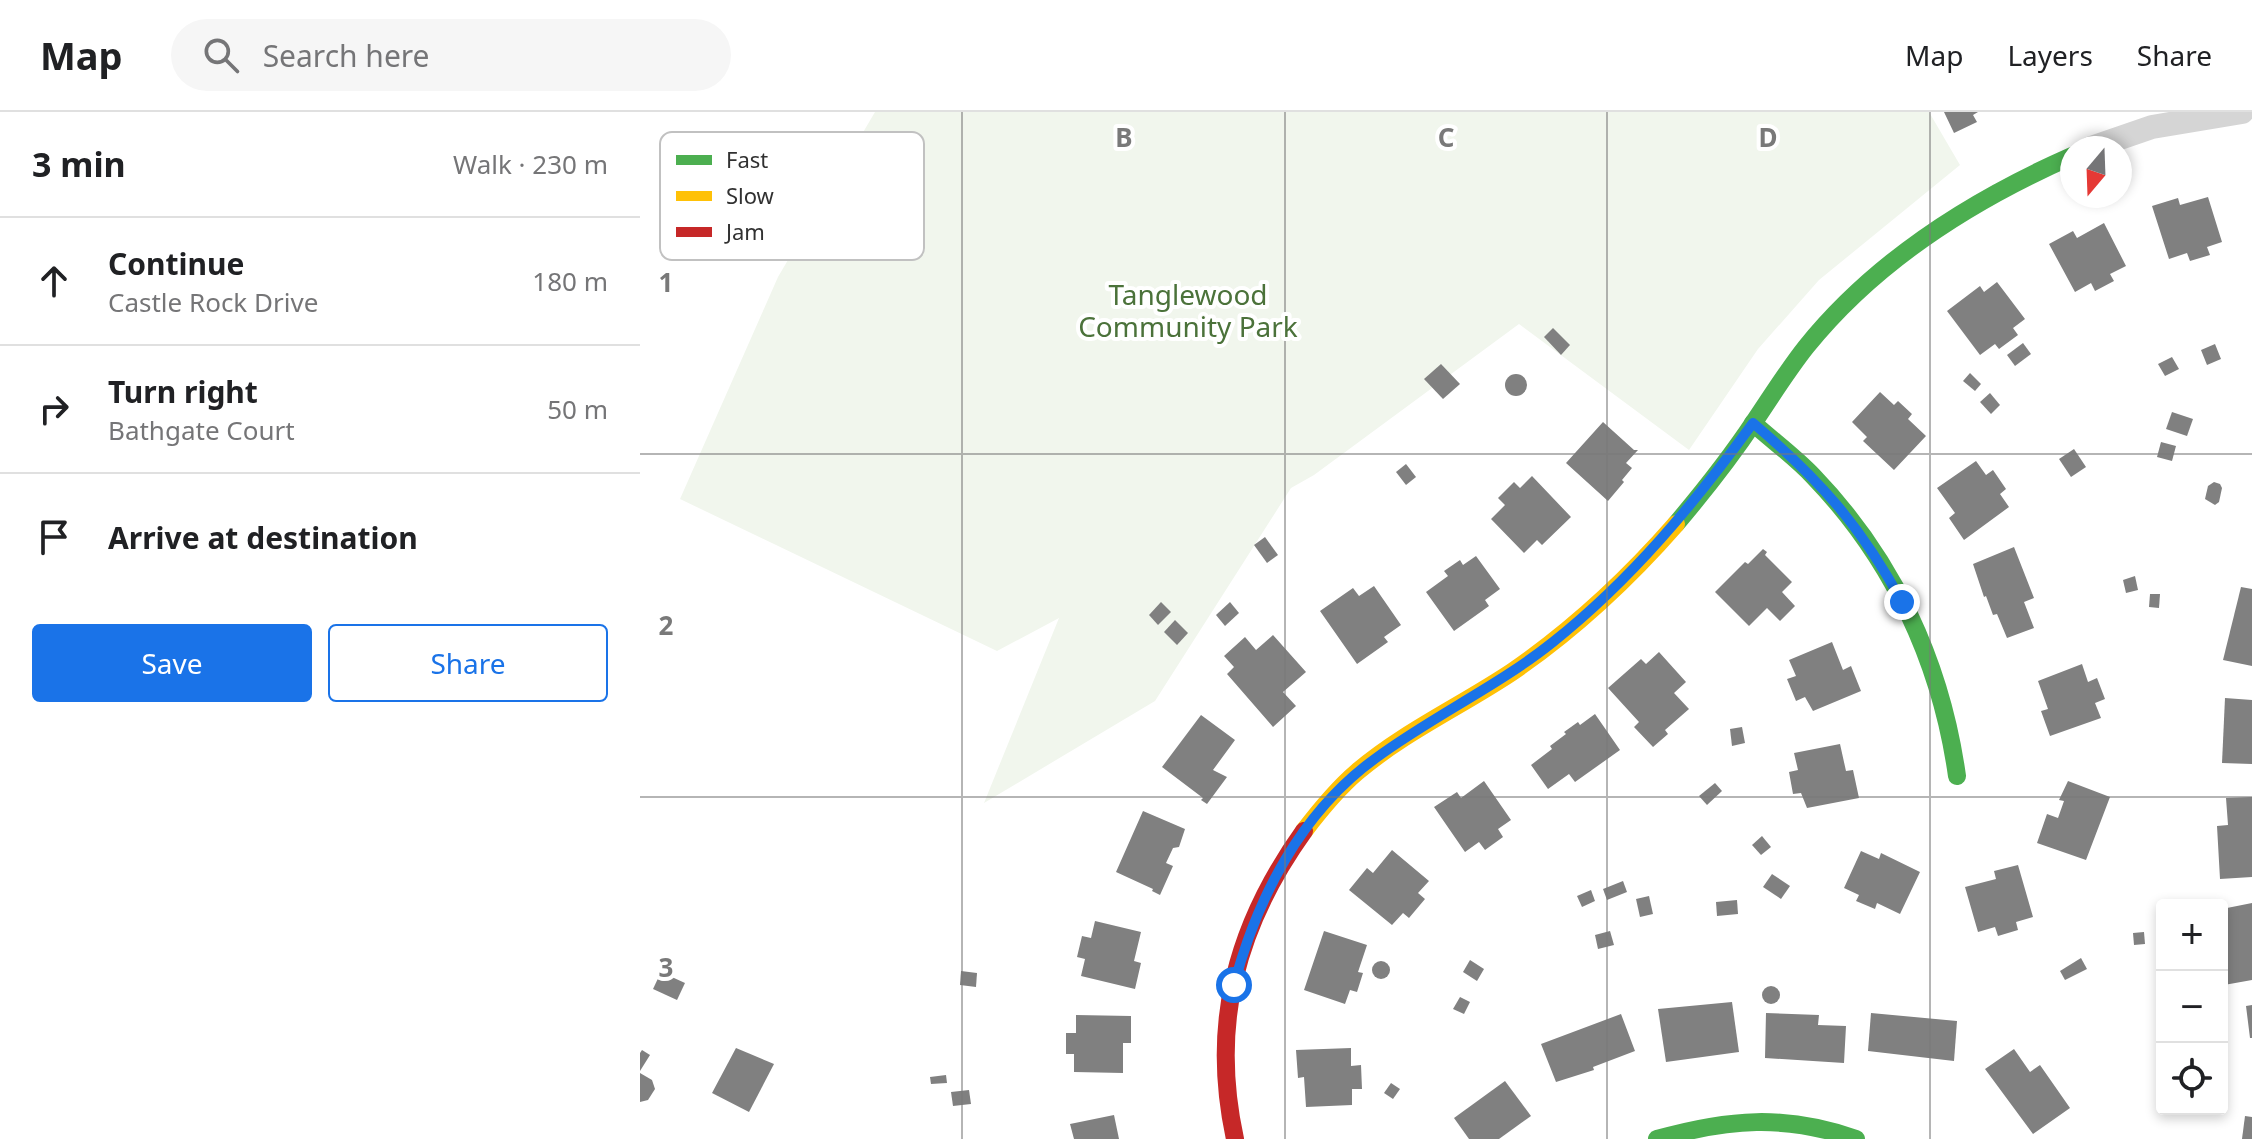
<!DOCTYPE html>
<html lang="en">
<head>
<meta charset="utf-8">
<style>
  :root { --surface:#fff; --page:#f6f6f6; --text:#202124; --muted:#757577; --line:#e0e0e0; --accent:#1a73e8 }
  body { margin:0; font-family:"Noto Sans",sans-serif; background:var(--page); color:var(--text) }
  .controls { position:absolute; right:24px; bottom:24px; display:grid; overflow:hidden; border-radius:8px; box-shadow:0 4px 12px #0003 }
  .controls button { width:72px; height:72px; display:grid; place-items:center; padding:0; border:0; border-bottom:2px solid var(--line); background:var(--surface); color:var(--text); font:40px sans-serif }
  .compass { position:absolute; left:1420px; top:24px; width:72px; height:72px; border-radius:50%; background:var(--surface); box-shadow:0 4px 12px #0003; rotate:199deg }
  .stop { position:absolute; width:24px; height:24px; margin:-18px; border:6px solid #1a73e8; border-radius:50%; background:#fff }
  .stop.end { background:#1a73e8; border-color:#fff; box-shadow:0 2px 8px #0008 }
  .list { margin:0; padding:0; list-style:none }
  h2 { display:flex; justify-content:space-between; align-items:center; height:104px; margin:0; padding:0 32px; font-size:34px }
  h2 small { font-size:26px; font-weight:400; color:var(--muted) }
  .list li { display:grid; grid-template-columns:52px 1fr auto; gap:24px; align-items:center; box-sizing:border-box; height:128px; padding:0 32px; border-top:2px solid var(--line) }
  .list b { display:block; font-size:30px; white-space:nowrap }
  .list p { margin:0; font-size:26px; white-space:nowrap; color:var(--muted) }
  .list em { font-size:26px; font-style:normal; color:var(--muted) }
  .actions { display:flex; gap:16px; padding:24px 32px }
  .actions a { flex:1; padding:18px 0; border:2px solid var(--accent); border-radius:8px; text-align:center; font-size:28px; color:var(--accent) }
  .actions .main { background:var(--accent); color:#fff }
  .icon { flex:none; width:44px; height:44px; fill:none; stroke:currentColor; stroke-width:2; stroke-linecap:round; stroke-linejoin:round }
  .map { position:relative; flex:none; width:1612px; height:1027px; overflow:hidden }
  header { display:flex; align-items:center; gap:48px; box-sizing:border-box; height:112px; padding:0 40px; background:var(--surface); border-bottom:2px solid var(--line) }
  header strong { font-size:38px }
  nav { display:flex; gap:44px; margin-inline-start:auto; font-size:28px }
  .search { width:560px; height:72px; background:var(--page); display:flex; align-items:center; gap:20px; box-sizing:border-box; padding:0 28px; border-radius:44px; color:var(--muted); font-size:30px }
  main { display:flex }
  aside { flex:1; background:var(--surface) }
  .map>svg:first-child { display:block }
</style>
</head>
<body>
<header>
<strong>Map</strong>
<div class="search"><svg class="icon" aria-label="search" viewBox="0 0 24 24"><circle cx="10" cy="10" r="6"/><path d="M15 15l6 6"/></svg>Search here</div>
<nav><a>Map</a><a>Layers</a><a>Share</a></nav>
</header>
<main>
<aside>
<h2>3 min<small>Walk · 230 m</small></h2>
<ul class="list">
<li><svg class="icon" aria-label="ahead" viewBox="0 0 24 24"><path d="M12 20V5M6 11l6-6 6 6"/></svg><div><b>Continue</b><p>Castle Rock Drive</p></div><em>180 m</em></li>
<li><svg class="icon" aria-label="right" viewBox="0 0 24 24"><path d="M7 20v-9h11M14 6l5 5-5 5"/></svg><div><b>Turn right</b><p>Bathgate Court</p></div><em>50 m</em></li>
<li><svg class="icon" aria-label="arrive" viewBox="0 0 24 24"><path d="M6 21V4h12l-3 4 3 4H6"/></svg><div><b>Arrive at destination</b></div></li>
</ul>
<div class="actions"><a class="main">Save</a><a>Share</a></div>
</aside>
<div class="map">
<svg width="1612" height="1027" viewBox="0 0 1612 1027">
  <rect width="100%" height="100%" fill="#fff"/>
  <path fill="#f1f6ed" d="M235,0H1289L1320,53L1179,168L1118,237L1049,338L879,212L674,363L651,376L515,589L344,691L419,506L357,539L40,387L138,165Z"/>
  <g fill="#808080">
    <path d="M1304,0H1338L1333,3L1337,10L1314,21Z"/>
    <path d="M1568,85L1582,130L1567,135L1570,143L1550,149L1547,141L1529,147L1512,94L1538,86L1540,93Z"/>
    <path d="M1464,111L1486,154L1470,162L1474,169L1455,179L1451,171L1435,180L1409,132L1433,119L1437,126Z"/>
    <path d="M1357,170L1385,207L1373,216L1378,223L1359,237L1355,232L1340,243L1307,199L1340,174L1344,180Z"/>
    <path d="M913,216L930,233L921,243L904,225Z"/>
    <path d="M1383,231L1391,242L1375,254L1367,243Z"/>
    <path d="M1575,232L1581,247L1567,253L1561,238Z"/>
    <path d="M1532,245L1539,257L1525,264L1518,252Z"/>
    <path d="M801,252L820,272L803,287L784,267Z"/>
    <path d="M1330,261L1341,272L1335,279L1323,269Z"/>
    <circle cx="876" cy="273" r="11"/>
    <path d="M1240,280L1254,293L1258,289L1272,302L1268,307L1286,324L1254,358L1223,329L1227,325L1212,310Z"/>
    <path d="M1350,281L1360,293L1351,302L1340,290Z"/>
    <path d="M1532,300L1553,307L1547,324L1526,317Z"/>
    <path d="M963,310L994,338H998L986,351L992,356L982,368L984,370L968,389L926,351Z"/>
    <path d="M1521,330L1536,334L1532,349L1517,345Z"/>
    <path d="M1434,337L1446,355L1431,365L1419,347Z"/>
    <path d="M1336,349L1346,363L1353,358L1366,377L1360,382L1369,395L1324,428L1309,406L1315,401L1297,376Z"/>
    <path d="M766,352L776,365L766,373L756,360Z"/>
    <path d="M892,364L931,405L902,433L897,428L884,441L851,407L865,393L858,386L874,370L880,376Z"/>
    <path d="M1574,370L1580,372L1582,376L1579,390L1575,393L1565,387L1568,374Z"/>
    <path d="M625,425L638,443L627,451L614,433Z"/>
    <path d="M1374,435L1394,486L1384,490L1394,516L1367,526L1357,502L1353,503L1346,484L1344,485L1333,452Z"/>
    <path d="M1123,437L1127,440L1125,443L1152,470L1142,480L1155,494L1140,509L1127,496L1109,514L1075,480L1105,450L1108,452Z"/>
    <path d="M836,444L860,477L845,488L849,494L814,519L786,480L808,464L804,459L820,448L823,453Z"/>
    <path d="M1495,464L1498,478L1486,481L1483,468Z"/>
    <path d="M734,474L761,513L744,525L748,530L717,552L680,499L713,476L719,484Z"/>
    <path d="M1601,475L1612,477V554L1583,548Z"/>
    <path d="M1510,482H1520L1519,496L1509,495Z"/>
    <path d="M521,490L531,500L518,513L509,503Z"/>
    <path d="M590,490L599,501L585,514L576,503Z"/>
    <path d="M535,508L548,521L537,533L524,520Z"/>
    <path d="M633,523L666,560L643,580L656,594L633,615L587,562L594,555L584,544L605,525L616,538Z"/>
    <path d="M1192,530L1203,558L1211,554L1221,579L1173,599L1165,585L1156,589L1147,567L1156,564L1149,548Z"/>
    <path d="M1019,540L1046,570L1034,581L1049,597L1025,618L1028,622L1013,635L994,615L999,610L968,576L1001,547L1006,552Z"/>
    <path d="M1442,552L1448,570L1457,566L1465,587L1455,591L1461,606L1410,624L1401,599L1408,597L1398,569Z"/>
    <path d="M1585,586L1612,588V652L1582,651Z"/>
    <path d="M955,602L980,638L935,670L929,662L908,677L891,653L912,637L910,634L926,622L924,620L938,610L940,613Z"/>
    <path d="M561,603L595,628L573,658L587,665L567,692L561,688L563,686L522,655Z"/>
    <path d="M1102,615L1105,631L1092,634L1090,617Z"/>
    <path d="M1200,632L1206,659L1213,658L1219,686L1167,696L1161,681L1153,682L1149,660L1158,658L1154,641Z"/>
    <path d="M844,669L871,708L858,717L863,725L845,738L839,730L825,740L794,695L817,680L821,686Z"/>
    <path d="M1428,669L1470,685L1446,748L1397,731L1407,702L1418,706L1424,689L1419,688Z"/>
    <path d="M1075,671L1082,679L1067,693L1059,684Z"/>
    <path d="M1612,685V765L1580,767L1577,714L1588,713L1586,686Z"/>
    <path d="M503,699L545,717L539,735L533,736L526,751L533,754L520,783L512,779L513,777L476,760Z"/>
    <path d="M1122,724L1131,735L1121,743L1112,733Z"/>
    <path d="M752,738L789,769L778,781L785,787L769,806L763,801L752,813L709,778L727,756L733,761Z"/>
    <path d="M1221,739L1239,747L1241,741L1280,760L1260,802L1237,791L1235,797L1216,789L1219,783L1204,776Z"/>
    <path d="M1378,753L1393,805L1376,810L1378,818L1358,824L1355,815L1338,820L1325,775L1356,767L1354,759Z"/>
    <path d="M1132,762L1150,774L1141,787L1123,775Z"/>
    <path d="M983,769L987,780L967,788L963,777Z"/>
    <path d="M951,778L955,789L942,795L937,784Z"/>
    <path d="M1009,784L1013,802L1000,805L996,787Z"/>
    <path d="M1097,788L1098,802L1077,804L1076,790Z"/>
    <path d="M1612,791V868L1584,873L1582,797Z"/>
    <path d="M455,809L501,820L494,849L501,851L495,877L441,864L445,847L437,845L442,824L451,826Z"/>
    <path d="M684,819L727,833L718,860L723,861L717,880L710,878L705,892L664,878Z"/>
    <path d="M970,819L974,833L958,837L955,823Z"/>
    <path d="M1504,820L1505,832L1494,833L1493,821Z"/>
    <path d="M1441,846L1447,857L1425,868L1420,859Z"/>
    <path d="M830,848L844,857L837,869L823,860Z"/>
    <circle cx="741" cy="858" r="9"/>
    <path d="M321,859L337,861L336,875L320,873Z"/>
    <path d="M21,860L45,871L37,888L13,877Z"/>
    <circle cx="1131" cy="883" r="9"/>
    <path d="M820,885L830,890L824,902L813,897Z"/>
    <path d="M1092,890L1099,940L1026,950L1018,897Z"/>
    <path d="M1612,893V926H1610L1606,894Z"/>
    <path d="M1126,901L1179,903L1178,913L1206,914L1204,951L1125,946Z"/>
    <path d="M1231,901L1317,909L1314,949L1228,939Z"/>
    <path d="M981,902L995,939L953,955L954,958L916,970L901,932Z"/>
    <path d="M436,903L491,904V931H483V961L434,960V942H426V921H436Z"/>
    <path d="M96,936L134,952L109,1000L72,981Z"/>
    <path d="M711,936V954L721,953L722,977H712V993L666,995L664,965L658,966L656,938Z"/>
    <path d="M1374,937L1390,960L1400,953L1430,996L1393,1022L1345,957Z"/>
    <path d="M2,938L10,943L0,959V941Z"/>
    <path d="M0,961L12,968L15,977L8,988L0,990Z"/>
    <path d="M306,963L307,971L291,972L290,965Z"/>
    <path d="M865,969L891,1004L859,1027H829L814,1006Z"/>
    <path d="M751,971L760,977L753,987L744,981Z"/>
    <path d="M329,978L331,992L313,994L311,980Z"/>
    <path d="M474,1003L479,1027H434L430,1012Z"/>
    <path d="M1605,1004L1612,1005V1027H1602Z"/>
  </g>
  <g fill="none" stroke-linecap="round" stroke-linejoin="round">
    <path stroke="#d5d5d5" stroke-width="24" d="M1451,36L1512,15L1602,0"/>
    <g stroke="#4caf50" stroke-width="18">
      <path d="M1113,311C1133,329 1155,345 1173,364C1253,447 1301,550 1317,664"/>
      <path d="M1036,412C1063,380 1090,346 1114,310C1131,285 1147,259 1166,235C1236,148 1332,88 1432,44"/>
      <path d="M1017,1027C1088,1007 1145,1002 1216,1027"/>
    </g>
    <path stroke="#ffc107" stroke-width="18" d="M664,719C680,698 697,677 717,660C764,620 821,594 872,560C933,518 987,468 1036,412"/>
    <path stroke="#c62828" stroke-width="18" d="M595,1027C570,912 596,814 664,719"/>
  </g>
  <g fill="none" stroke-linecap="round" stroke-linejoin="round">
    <path stroke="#1a73e8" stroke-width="10" d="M594,873C617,786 661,700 736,646C793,604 858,574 913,530C992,467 1054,392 1113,311C1180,368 1220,413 1262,490"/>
  </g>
  <path fill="none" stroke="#797979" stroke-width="2" stroke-opacity="0.55" d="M322,0V1027M645,0V1027M967,0V1027M1290,0V1027M0,342H1612M0,685H1612"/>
  <g text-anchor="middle" stroke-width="8" stroke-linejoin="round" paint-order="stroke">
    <g font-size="28" fill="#4b723a" stroke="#fff">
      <text x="548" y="193">Tanglewood<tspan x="548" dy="32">Community Park</tspan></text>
    </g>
  </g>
  <rect x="20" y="20" width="264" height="128" rx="12" fill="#fff" stroke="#c1c1c1" stroke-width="2"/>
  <rect x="36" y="43" width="36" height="10" fill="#4caf50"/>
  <rect x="36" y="79" width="36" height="10" fill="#ffc107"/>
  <rect x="36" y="115" width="36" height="10" fill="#c62828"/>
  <g font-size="22" fill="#313131">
    <text x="86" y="56">Fast</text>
    <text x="86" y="92">Slow</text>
    <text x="86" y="128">Jam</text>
  </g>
  <g font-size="26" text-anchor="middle" font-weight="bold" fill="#797979" stroke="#fff" stroke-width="8" stroke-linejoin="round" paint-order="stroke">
    <text x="484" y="35">B</text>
    <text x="806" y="35">C</text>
    <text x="1128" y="35">D</text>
    <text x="26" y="180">1</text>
    <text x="26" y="523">2</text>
    <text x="26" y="865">3</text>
  </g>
</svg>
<div class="controls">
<button>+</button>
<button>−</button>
<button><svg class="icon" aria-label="locate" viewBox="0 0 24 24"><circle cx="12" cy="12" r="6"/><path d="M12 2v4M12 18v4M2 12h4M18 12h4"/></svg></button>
</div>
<svg class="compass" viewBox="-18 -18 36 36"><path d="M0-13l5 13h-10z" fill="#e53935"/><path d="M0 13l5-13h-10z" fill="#757577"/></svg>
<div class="stop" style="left:594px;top:873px"></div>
<div class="stop end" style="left:1262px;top:490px"></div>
</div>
</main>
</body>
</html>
